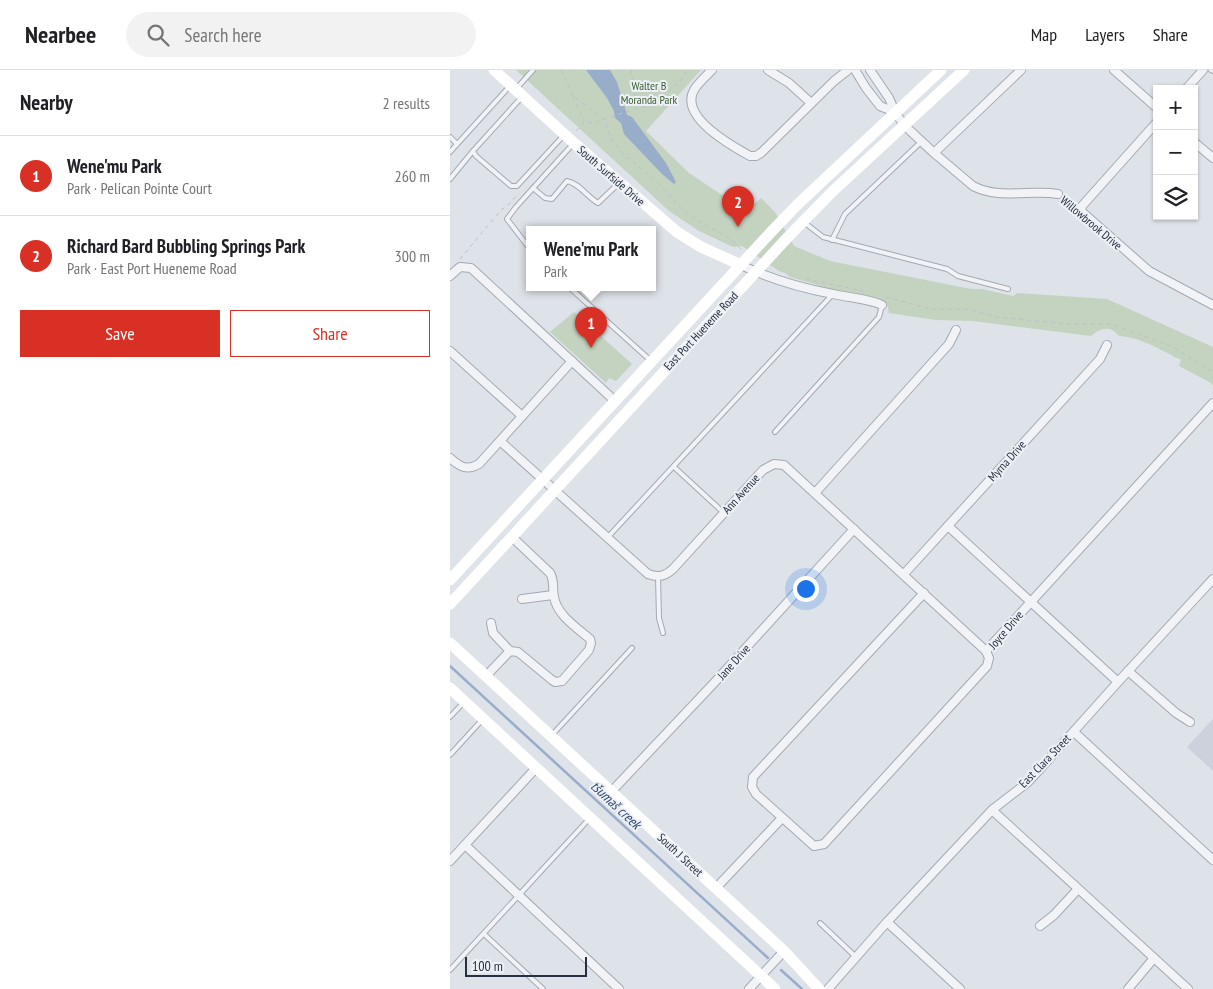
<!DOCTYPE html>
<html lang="en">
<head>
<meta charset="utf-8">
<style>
  :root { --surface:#fff; --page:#f2f2f2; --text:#202124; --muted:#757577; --line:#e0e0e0; --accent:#d93025 }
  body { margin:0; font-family:"PT Sans Narrow",sans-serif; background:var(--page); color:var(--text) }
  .controls { position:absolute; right:15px; top:15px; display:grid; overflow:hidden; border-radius:0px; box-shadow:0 1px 4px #0004 }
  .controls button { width:45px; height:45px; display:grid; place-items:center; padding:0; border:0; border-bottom:1px solid var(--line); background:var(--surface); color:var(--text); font:25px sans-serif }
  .scale { position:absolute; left:15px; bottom:12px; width:122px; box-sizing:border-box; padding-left:5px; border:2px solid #272f40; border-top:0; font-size:14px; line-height:18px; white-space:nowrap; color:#272f40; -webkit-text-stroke:4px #eef1f6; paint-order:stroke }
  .you { position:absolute; left:355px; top:518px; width:18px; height:18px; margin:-12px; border:4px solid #fff; border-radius:50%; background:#1a73e8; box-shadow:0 0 0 8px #1a73e833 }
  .badge { display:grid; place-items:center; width:32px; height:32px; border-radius:50%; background:var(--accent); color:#fff; font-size:16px; font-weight:700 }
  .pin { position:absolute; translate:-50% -41px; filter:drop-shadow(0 1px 2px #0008) }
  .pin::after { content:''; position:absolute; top:26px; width:18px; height:15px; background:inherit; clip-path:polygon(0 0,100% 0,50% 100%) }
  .popup { position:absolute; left:76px; top:156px; width:130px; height:65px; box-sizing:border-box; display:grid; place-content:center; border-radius:0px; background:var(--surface); filter:drop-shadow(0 1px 4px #0005); font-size:16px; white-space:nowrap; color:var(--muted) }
  .popup b { font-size:19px; color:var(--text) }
  .popup::after { content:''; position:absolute; left:50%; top:100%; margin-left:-10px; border:10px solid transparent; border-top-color:var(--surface) }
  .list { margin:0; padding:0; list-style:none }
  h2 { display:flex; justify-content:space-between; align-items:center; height:65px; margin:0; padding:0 20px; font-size:21px }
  h2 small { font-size:16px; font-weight:400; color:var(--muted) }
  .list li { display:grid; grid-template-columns:32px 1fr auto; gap:15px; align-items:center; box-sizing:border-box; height:80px; padding:0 20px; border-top:1px solid var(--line) }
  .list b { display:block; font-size:19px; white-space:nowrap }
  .list p { margin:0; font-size:16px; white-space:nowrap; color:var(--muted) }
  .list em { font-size:16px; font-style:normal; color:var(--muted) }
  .actions { display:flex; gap:10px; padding:15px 20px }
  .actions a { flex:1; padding:11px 0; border:1px solid var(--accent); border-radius:0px; text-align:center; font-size:18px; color:var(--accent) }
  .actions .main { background:var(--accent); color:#fff }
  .icon { flex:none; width:28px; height:28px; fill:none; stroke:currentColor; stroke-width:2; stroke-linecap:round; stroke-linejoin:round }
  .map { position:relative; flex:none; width:763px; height:919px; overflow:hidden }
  header { display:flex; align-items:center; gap:30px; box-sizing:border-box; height:70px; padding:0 25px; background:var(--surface); border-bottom:1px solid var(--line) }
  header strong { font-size:24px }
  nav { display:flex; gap:28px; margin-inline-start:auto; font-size:18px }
  .search { width:350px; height:45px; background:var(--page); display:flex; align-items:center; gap:12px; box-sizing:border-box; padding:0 18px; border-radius:28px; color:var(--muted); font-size:19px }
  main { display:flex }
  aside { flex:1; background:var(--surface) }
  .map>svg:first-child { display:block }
</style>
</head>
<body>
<header>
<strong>Nearbee</strong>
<div class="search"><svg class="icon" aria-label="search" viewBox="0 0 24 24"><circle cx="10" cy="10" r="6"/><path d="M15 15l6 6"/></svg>Search here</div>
<nav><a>Map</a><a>Layers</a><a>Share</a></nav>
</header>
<main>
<aside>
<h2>Nearby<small>2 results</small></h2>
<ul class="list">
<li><span class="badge">1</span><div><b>Wene'mu Park</b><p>Park · Pelican Pointe Court</p></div><em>260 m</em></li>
<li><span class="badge">2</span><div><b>Richard Bard Bubbling Springs Park</b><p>Park · East Port Hueneme Road</p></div><em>300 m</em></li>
</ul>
<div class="actions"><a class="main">Save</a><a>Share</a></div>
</aside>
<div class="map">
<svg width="763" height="919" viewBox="0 0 763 919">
  <rect width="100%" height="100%" fill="#dee2e9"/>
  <path fill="#ccd1db" d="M763,649V701L737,677Z"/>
  <g fill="#c3d3bf">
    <path d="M66,0H251L196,61L239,103L278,129L300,138L311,128L325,142L344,176L380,191L521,219H532L563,226L567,223L657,229L763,277V316L761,313L729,296L731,290C713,281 690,267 669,266C660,255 651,258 641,266L523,251L486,250L439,243L437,233L427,228L388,221L340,207L335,203L329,201L292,176L283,177L249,161L219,141Z"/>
    <path d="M124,242L182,294L166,311L159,308L156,313L100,262Z"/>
  </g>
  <path fill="#98adca" d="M136,0H160L167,12L177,45L182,47L216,93L226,112L224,114L211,103L174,64L171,53L165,48L164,41L157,28Z"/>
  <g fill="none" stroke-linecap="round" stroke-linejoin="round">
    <g stroke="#98adca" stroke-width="2.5">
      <path d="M0,596L318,888"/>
      <path d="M331,900L352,919"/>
    </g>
    <defs>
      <g id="lane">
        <path d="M761,0L763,1"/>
        <path d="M67,18L83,0"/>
        <path d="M71,28L23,81L26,86L61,116H67L114,65"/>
        <path d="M0,67L7,74"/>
        <path d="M0,82L59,17"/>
        <path d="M0,109L23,81"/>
        <path d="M83,118L95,128L102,129L117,111C129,113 137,127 148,133L168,114"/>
        <path d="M355,153L373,167L497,199L508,206L558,219"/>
        <path d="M382,170L395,144L472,71"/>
        <path d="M80,179L57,149L66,137L122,75"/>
        <path d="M119,217L200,290"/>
        <path d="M325,362L429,247L432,235"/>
        <path d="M224,397L274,443"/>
        <path d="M158,467L383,224"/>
        <path d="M208,506L209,548L213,563"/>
        <path d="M0,647L14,632"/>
        <path d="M102,665L182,578"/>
        <path d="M0,685L32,650"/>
        <path d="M370,853L406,887"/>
        <path d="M34,864L93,919"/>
        <path d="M0,900L139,749"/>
      </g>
      <g id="street">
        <path d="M262,0C256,6 248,13 244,20C229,47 282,76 300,86H306L311,83L384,11L398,0"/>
        <path d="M318,0L339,13L361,33"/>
        <path d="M405,0L416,18L430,36L445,42"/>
        <path d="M420,0L439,28L445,42L454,55L484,83L523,116C549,130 581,119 608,124"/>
        <path d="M664,0L707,38"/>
        <path d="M736,19L753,0"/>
        <path d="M707,52L632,136L631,141L699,201L763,235"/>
        <path d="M744,72L763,88"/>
        <path d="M484,83L571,0"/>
        <path d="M291,195C320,209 351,218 383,224C399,228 417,228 432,235"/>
        <path d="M0,206L10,197L21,198L165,331"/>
        <path d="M0,281L72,346"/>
        <path d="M50,371L198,504C209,508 215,506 223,499L313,400L324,394L334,395L536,581"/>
        <path d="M0,388C10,397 17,401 29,394L122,291"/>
        <path d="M365,423L499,274L506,260"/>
        <path d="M498,456L668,612"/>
        <path d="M454,504L650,289L657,275"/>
        <path d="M474,523L303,707L302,717L306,724L364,776L374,774L537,596L539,588L536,581L763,333"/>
        <path d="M72,529L103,525"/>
        <path d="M41,553L43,563L60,581"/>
        <path d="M60,581L68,582L102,610L105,612L112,611L139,580L141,573L140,569C126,557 107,545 104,527C102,519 105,511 100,503L62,467"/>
        <path d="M678,601L726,643L740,652"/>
        <path d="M36,606L60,581"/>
        <path d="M624,662L763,790"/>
        <path d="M161,722L264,613L404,459"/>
        <path d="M542,740L738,919"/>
        <path d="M15,775L169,919"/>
        <path d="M0,791L86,698"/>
        <path d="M266,818L332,748"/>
        <path d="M437,852L510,919"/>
        <path d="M590,856L604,845L628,819"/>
        <path d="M299,919L334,881"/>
        <path d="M378,919L437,852L542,740L578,712L590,699L668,612L763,509"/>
        <path d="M678,919L704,888"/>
      </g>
    </defs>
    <use href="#lane" stroke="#a3a9b3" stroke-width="6"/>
    <use href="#street" stroke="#a3a9b3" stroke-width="10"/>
    <g stroke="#bcc0c7" stroke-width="1" stroke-dasharray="4 4" stroke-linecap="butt">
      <path d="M111,0L123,26L154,49L160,66L174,84L207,112L232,139L249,151L281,169L292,180"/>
      <path d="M181,0L185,27L184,38"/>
      <path d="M123,27L134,51"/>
      <path d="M126,61L134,52L144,53L184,39L205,34L230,11L238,0"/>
      <path d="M615,129L624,136"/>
      <path d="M10,189L51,140L58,135L69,123"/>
      <path d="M356,209L413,221"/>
      <path d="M436,227L480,239H518L546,247L618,254H661L723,277L763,302"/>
    </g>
    <use href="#lane" stroke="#f1f3f7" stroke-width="4"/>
    <use href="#street" stroke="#f1f3f7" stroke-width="8"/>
    <g stroke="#fff" stroke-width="11">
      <path d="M44,0L124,73L227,162L251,177L291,195"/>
      <path d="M0,510L322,161L348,134L491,0"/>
      <path d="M0,534L338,167L383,121L514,0"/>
      <path d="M0,573L334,881L369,919"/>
      <path d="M0,618L325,919"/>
    </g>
  </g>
  <g text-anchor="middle" stroke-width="4" stroke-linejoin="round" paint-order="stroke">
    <g font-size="12" fill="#395d33" stroke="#eef1f6">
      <text x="199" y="20">Walter B<tspan x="199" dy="14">Moranda Park</tspan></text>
    </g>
    <g font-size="12" fill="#272f40" stroke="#eef1f6">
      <text transform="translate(161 106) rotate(41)" y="4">South Surfside Drive</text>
      <text transform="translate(641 153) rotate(40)" y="4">Willowbrook Drive</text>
      <text transform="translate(251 261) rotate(-47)" y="4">East Port Hueneme Road</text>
      <text transform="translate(557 391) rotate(-48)" y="4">Myrna Drive</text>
      <text transform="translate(291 424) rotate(-48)" y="4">Ann Avenue</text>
      <text transform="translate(556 560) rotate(-49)" y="4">Joyce Drive</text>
      <text transform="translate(284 592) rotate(-48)" y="4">Jane Drive</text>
      <text transform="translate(595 691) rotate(-46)" y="4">East Clara Street</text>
      <text transform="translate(230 785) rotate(43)" y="4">South J Street</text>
    </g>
    <g font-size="14" font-style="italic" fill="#2f4b76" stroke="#eef1f6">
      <text transform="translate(166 735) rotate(43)" y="5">tšumaš creek</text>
    </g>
  </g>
</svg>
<div class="controls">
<button>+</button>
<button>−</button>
<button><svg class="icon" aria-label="layers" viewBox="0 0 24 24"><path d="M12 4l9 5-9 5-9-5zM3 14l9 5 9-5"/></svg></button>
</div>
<div class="scale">100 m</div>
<div class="you"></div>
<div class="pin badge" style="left:141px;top:278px">1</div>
<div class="popup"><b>Wene'mu Park</b>Park</div>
<div class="pin badge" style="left:288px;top:157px">2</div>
</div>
</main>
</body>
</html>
